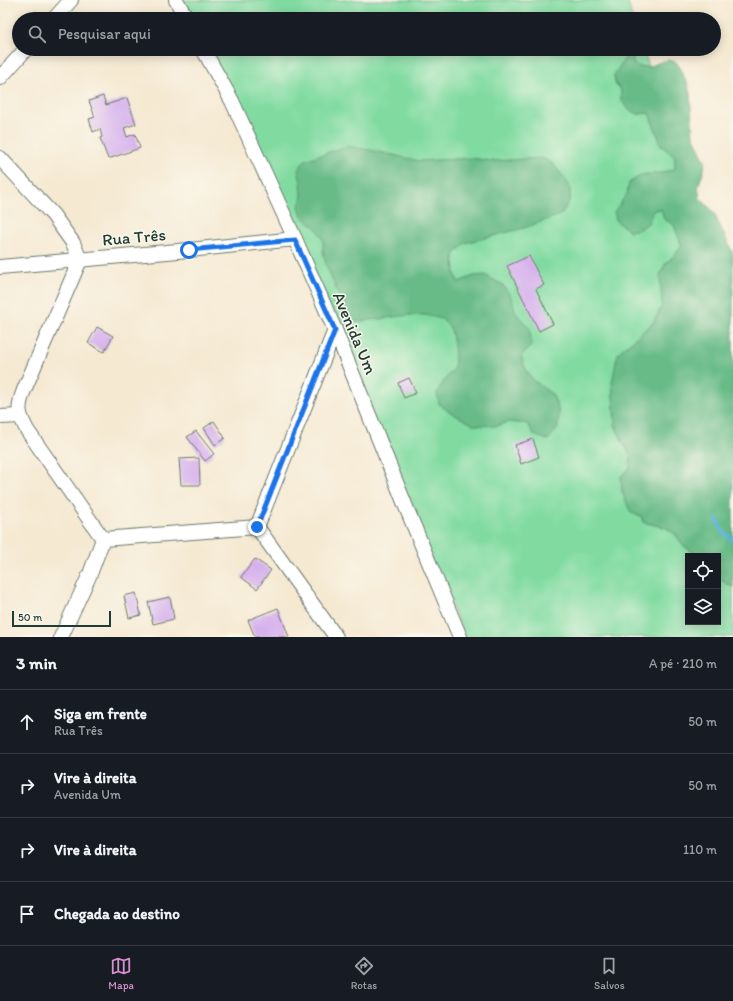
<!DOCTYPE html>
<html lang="pt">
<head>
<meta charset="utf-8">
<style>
  :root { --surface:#171b24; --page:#242831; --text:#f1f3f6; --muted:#9ea1a6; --line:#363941; --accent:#d690ce }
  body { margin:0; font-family:Itim,sans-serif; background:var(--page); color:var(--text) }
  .controls { position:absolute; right:12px; bottom:12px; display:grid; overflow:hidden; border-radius:0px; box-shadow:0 2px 10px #0003 }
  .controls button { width:36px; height:36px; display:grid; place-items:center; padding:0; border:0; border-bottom:1px solid var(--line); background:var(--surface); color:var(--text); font:20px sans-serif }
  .scale { position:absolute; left:12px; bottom:10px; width:99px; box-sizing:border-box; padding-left:4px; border:2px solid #1f3d34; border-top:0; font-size:11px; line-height:14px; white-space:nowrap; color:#1f3d34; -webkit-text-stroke:3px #fbf7ec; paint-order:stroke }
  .stop { position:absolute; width:12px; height:12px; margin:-9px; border:3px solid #1a73e8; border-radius:50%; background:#fff }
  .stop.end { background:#1a73e8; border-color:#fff; box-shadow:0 1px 4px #0008 }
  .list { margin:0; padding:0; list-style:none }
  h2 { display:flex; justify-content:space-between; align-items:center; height:52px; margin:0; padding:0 16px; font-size:17px }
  h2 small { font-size:13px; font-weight:400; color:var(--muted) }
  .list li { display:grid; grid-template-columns:26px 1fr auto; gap:12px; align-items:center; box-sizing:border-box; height:64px; padding:0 16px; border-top:1px solid var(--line) }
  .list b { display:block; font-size:15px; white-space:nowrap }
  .list p { margin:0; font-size:13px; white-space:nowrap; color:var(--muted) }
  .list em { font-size:13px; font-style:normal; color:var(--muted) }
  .icon { flex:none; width:22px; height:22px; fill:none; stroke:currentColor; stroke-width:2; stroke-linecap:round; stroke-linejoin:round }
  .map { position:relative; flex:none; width:733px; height:637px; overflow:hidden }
  .search { position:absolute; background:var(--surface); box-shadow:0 2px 10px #0003; left:12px; right:12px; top:12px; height:44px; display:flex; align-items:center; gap:10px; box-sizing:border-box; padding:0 14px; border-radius:22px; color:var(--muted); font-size:15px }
  .sheet { height:308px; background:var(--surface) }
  nav { display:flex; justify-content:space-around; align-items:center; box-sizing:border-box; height:56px; border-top:1px solid var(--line); background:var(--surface); font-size:11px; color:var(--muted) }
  nav a { display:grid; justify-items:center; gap:2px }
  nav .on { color:var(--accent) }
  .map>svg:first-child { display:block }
</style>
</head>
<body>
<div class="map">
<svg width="733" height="637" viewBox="0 0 733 637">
  <rect width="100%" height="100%" fill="#fbf7ec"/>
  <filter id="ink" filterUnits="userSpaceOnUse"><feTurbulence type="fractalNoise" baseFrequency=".025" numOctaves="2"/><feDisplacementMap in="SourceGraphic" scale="8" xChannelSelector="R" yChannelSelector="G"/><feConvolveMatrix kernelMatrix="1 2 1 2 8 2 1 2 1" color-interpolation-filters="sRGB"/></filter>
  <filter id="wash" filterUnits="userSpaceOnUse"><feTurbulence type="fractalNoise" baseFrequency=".012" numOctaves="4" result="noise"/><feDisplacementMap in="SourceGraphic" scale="16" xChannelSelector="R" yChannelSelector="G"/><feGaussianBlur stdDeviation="0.9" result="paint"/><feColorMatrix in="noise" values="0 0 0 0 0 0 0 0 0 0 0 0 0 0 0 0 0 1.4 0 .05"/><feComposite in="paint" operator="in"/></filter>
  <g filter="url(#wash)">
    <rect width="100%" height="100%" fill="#f5e9d2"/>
    <g fill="#81dba1" stroke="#508c6a">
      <path d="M183,0H627L633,19H193Z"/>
      <path d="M210,49H643L649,67H640L633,64L614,75L615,84L621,90V100L638,114L649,113L658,136L661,145L675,157V169L661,173L674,225L682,246L673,257L666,263L662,306L653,323L618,353L615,424L622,441L631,456L630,468L643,522L667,528L676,535L684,546L698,556H688V622H718V578L733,587V637H465Z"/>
    </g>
    <g fill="#68bb87" stroke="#447c5e">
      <path d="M627,55L633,56V64L640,67H649L658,63L668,60L676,62L681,69L684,77L688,85L690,94L693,135L705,161L704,170L698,186L700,199L707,205L714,213L733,254V587L718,578V556H698L684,546L676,535L667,528L643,522L641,516L631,513L622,492L621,476L630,468L631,456L622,441L615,424L612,382L618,353L653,323L662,306L660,274L666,263L673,257L682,246L674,225L664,219L661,209L653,211L648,223L640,229L630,231L617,222L614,212L627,194L629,183L641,175L654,173H661L675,169V157L661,145L658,136L649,113L638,114L628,109L621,100V90L616,84L614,75Z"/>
      <path d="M347,146L380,152L419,161L472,158L491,161L542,158L552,163L563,176L570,187V199L562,214L524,228L465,243L454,255L455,274L458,282L474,276L485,275L503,285L511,297L516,313L530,329L531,346L521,356L526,370L533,380L553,395L559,412L558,428L548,440L534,435L528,424L508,422L496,426L474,425L448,411L439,404L437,393L446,378L454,369L455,358L454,345L451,329L442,319L425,315H409L357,322L348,317L326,265L323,251V239L316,228L302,216L299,206L302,196L301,182L298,170L305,160Z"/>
    </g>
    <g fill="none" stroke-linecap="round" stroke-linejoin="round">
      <path stroke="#5bb4d9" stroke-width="4" d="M716,519L723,532L729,536L733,541"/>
    </g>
    <g id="blocks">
      <g fill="#d5b0ed">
        <path d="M103,96L106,105L127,98L136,124L124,128L127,137L135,134L140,148L108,159L100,138L102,137L100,129L93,132L89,119L95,117L89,101Z"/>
        <path d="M529,256L544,285L536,289L553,324L539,331L507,266Z"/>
        <path d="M97,327L113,336L104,352L88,343Z"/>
        <path d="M409,378L416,393L404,398L398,383Z"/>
        <path d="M214,421L225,438L215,445L204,428Z"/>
        <path d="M196,431L214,454L205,461L187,437Z"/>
        <path d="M533,439L539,457L521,464L515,445Z"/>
        <path d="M199,458L200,485H181L179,459Z"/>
        <path d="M255,559L271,570L257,589L241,577Z"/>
        <path d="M136,593L141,615L129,618L124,596Z"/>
        <path d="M170,597L174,619L153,624L148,602Z"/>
        <path d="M278,608L289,637H255L248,620Z"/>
      </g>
    </g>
  </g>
  <g filter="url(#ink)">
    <use href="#blocks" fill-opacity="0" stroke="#6a796b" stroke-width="1"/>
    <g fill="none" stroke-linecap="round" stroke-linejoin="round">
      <defs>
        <g id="minor">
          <path d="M176,0L187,19"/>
          <path d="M54,19L71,0"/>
          <path d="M203,49L232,101L295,239L335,330L406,507L460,637"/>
          <path d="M0,78L26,49"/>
          <path d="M0,158L53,215L73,243L80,260L24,390C17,408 18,413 27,430L103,539"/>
          <path d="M0,267L189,250L295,239"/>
          <path d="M0,417L20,416"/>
          <path d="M257,527L335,330"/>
          <path d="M257,527L336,637"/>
          <path d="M103,539L257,527"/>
          <path d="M61,637L90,574L103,539"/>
        </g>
      </defs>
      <use href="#minor" stroke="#6a796b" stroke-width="16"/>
      <use href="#minor" stroke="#fff" stroke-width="14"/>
    </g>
  </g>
  <g fill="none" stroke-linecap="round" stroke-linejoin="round" filter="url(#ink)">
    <path stroke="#1a73e8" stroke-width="5" d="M189,250L295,240L335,330L257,527"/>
  </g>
  <g text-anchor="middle" stroke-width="3" stroke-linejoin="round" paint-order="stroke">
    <g font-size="17" fill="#1f3d34" stroke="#fbf7ec">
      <text transform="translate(134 237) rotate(-5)" y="6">Rua Três</text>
      <text transform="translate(355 333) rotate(67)" y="6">Avenida Um</text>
    </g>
  </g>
</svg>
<div class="controls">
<button><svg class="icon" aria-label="locate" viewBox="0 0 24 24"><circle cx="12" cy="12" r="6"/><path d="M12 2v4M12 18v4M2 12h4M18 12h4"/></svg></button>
<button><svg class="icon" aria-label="layers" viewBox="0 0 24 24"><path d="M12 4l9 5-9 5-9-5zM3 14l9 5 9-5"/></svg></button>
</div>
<div class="scale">50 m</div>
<div class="stop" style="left:189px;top:250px"></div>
<div class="stop end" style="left:257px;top:527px"></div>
<div class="search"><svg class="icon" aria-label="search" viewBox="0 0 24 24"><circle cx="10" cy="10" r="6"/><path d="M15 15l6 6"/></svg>Pesquisar aqui</div>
</div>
<section class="sheet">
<h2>3 min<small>A pé · 210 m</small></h2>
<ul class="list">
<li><svg class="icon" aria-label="ahead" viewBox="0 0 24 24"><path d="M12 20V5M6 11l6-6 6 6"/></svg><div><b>Siga em frente</b><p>Rua Três</p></div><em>50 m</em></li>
<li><svg class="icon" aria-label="right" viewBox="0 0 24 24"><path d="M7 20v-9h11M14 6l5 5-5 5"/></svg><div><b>Vire à direita</b><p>Avenida Um</p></div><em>50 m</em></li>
<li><svg class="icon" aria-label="right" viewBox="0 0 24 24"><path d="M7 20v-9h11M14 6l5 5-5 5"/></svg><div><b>Vire à direita</b></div><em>110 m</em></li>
<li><svg class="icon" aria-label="arrive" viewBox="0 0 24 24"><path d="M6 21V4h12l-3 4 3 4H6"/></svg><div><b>Chegada ao destino</b></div></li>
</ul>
</section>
<nav>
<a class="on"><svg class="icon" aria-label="map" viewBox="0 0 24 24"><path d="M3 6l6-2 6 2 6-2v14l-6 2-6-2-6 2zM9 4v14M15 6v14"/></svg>Mapa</a>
<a><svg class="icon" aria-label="directions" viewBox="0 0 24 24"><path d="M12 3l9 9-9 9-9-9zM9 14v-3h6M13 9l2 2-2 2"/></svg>Rotas</a>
<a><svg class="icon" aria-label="saved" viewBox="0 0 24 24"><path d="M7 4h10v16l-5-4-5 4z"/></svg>Salvos</a>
</nav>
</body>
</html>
